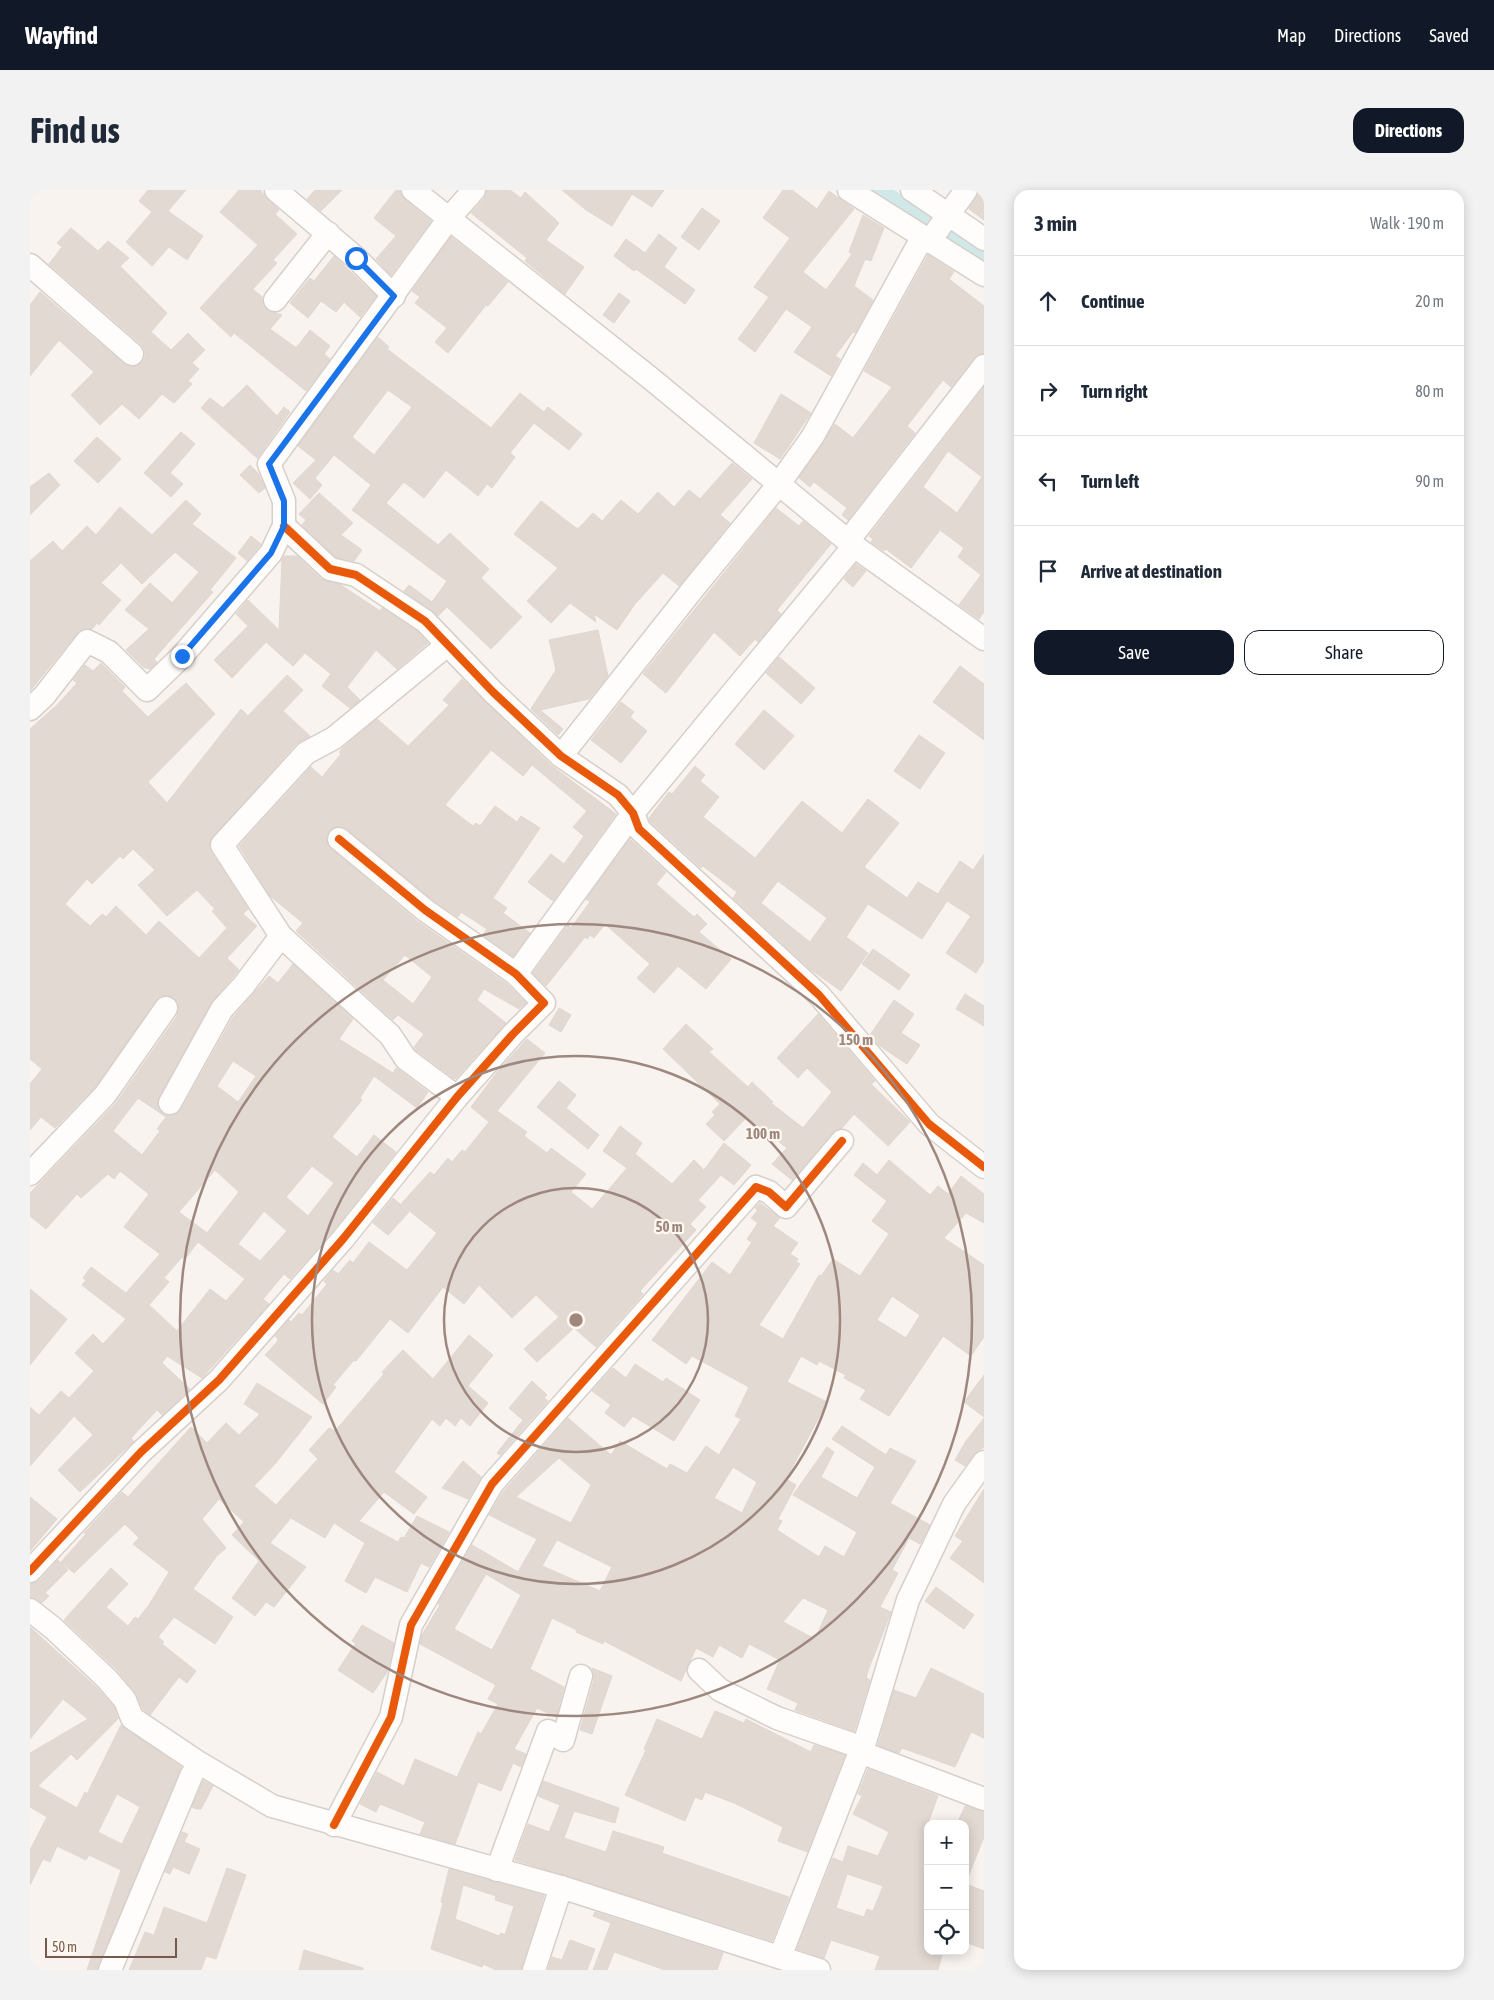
<!DOCTYPE html>
<html lang="en">
<head>
<meta charset="utf-8">
<style>
  :root { --surface:#fff; --page:#f2f2f3; --text:#1f2937; --muted:#747a83; --line:#e0e1e3; --accent:#111827 }
  body { margin:0; font-family:"Asap Condensed",sans-serif; background:var(--page); color:var(--text) }
  .controls { position:absolute; right:15px; bottom:15px; display:grid; overflow:hidden; border-radius:10px; box-shadow:0 2px 12px #0003 }
  .controls button { width:45px; height:45px; display:grid; place-items:center; padding:0; border:0; border-bottom:1px solid var(--line); background:var(--surface); color:var(--text); font:25px sans-serif }
  .scale { position:absolute; left:15px; bottom:12px; width:132px; box-sizing:border-box; padding-left:5px; border:2px solid #77594e; border-top:0; font-size:14px; line-height:18px; white-space:nowrap; color:#77594e; -webkit-text-stroke:4px #fff8f1; paint-order:stroke }
  .stop { position:absolute; width:15px; height:15px; margin:-11px; border:4px solid #1a73e8; border-radius:50%; background:#fff }
  .stop.end { background:#1a73e8; border-color:#fff; box-shadow:0 1px 5px #0008 }
  .list { margin:0; padding:0; list-style:none }
  h2 { display:flex; justify-content:space-between; align-items:center; height:65px; margin:0; padding:0 20px; font-size:21px }
  h2 small { font-size:16px; font-weight:400; color:var(--muted) }
  .list li { display:grid; grid-template-columns:32px 1fr auto; gap:15px; align-items:center; box-sizing:border-box; height:90px; padding:0 20px; border-top:1px solid var(--line) }
  .list b { display:block; font-size:19px; white-space:nowrap }
  .list em { font-size:16px; font-style:normal; color:var(--muted) }
  .actions { display:flex; gap:10px; padding:15px 20px }
  .actions a { flex:1; padding:11px 0; border:1px solid var(--accent); border-radius:15px; text-align:center; font-size:18px; color:var(--accent) }
  .actions .main { background:var(--accent); color:#fff }
  .icon { flex:none; width:28px; height:28px; fill:none; stroke:currentColor; stroke-width:2; stroke-linecap:round; stroke-linejoin:round }
  .map { position:relative; flex:none; width:954px; height:1780px; overflow:hidden; border-radius:15px }
  header { display:flex; align-items:center; gap:30px; box-sizing:border-box; height:70px; padding:0 25px; background:var(--accent); color:#fff }
  header strong { font-size:24px }
  nav { display:flex; gap:28px; margin-inline-start:auto; font-size:18px }
  .intro { display:flex; align-items:center; justify-content:space-between; box-sizing:border-box; height:120px; padding:0 30px }
  h1 { margin:0; font-size:35px }
  .button { padding:12px 22px; border-radius:15px; background:var(--accent); color:#fff; font-size:18px; font-weight:700 }
  main { display:flex; gap:30px; padding:0 30px }
  aside { flex:1; background:var(--surface); border-radius:15px; box-shadow:0 2px 12px #0003 }
  .map>svg:first-child { display:block }
</style>
</head>
<body>
<header>
<strong>Wayfind</strong>
<nav><a>Map</a><a>Directions</a><a>Saved</a></nav>
</header>
<div class="intro"><h1>Find us</h1><a class="button">Directions</a></div>
<main>
<div class="map">
<svg width="954" height="1780" viewBox="0 0 954 1780">
  <rect width="100%" height="100%" fill="#f8f3ee"/>
  <g fill="none" stroke-linecap="round" stroke-linejoin="round">
    <path stroke="#d0e8e8" stroke-width="19" d="M847,0L954,71"/>
  </g>
  <g fill="#e3d9d3" stroke="#e1d6d0" fill-rule="evenodd">
    <path d="M118,0H156L138,21L173,46L157,70L139,57L122,76L96,52L122,22L109,11Z"/>
    <path d="M209,0H230L249,20L245,24L267,44L243,70L247,73L223,99L232,107L233,114L237,120L252,125L240,139L265,157H267L280,140L300,156L294,164L300,169L276,201L204,143L201,147L170,118L228,55L190,22Z"/>
    <path d="M285,0H312L291,21L277,9Z"/>
    <path d="M366,0L370,1L375,10L401,31L361,85L346,69L366,46L344,28Z"/>
    <path d="M457,0H480L491,8L495,2L526,30L529,33L516,50L554,77L535,104L495,71L497,68L441,23L454,9Z"/>
    <path d="M532,0H634L622,17L602,4L582,36L556,20Z"/>
    <path d="M753,0H762L787,19L799,1L824,19L773,82L796,100L822,64L819,62L833,25L854,38L841,71L835,69L824,96L843,110L825,143L823,142L805,166L810,169L801,186L764,162L782,137L756,119L725,162L708,149L739,107L724,97L760,48L733,28Z"/>
    <path d="M949,0H954V30L939,19Z"/>
    <path d="M672,18L690,31L669,60L651,47Z"/>
    <path d="M41,38L68,61L78,51L99,68L90,76L137,123L121,142L141,160L158,143L175,160L162,173L169,179L158,191L162,194L144,213L132,204L109,229L92,214L70,235L41,205L64,182L29,150L0,186V115L10,102L94,174L100,177L107,176L115,167V160L111,154L19,74L32,57L27,53Z"/>
    <path d="M629,44L647,58L634,77L665,100L655,114L606,79L604,81L584,66L596,49L615,63Z"/>
    <path d="M421,47L478,92L458,116L456,115L418,163L405,152L417,138L385,113L390,107L382,101Z"/>
    <path d="M898,65L924,82L919,89L954,116V163L944,168L921,197L913,190L877,236L885,243L818,330L812,325L817,318L784,292L780,297L769,288L805,234L823,248L862,197L834,181Z"/>
    <path d="M304,66L346,106L330,127L314,112L306,122L291,111L278,128L260,113L280,88L284,91Z"/>
    <path d="M589,103L600,111L584,133L573,125Z"/>
    <path d="M348,147L359,157L357,159L461,238L490,203L514,222L518,217L552,244L539,260L504,233L480,263L485,267L462,298L457,294L448,306L416,280L394,308L374,292L356,313L408,355L420,343L459,379L451,388L492,427L461,459L417,417L408,426L374,401L379,395L402,412L417,391L322,320L341,295L304,265L285,288L292,295L280,309L263,293L286,270L268,256ZM358,200L382,217L344,265L322,247Z"/>
    <path d="M217,195L247,226L254,217L260,222L227,268L171,218L180,208L193,218Z"/>
    <path d="M954,197V422L949,429L929,415L951,385L928,367L934,358L910,340L881,378L856,359L854,361L841,352L843,349L839,346ZM918,261L952,287L927,323L893,297Z"/>
    <path d="M751,204L781,223L750,269L724,253Z"/>
    <path d="M151,242L165,254L140,283L153,294L141,307L114,283Z"/>
    <path d="M67,247L91,269L68,293L44,271Z"/>
    <path d="M702,273L722,289L690,325L700,333L649,396L633,383L605,414L587,440L564,424L566,432L540,413L521,433L497,411L528,378L484,344L511,311L546,338H549L563,323L572,331L591,310L608,324L628,302L644,317L659,300L670,309Z"/>
    <path d="M220,275L228,283L235,298L229,303L210,285Z"/>
    <path d="M19,283L30,295L0,325V297Z"/>
    <path d="M289,303L323,333L311,345L332,360L324,371L306,367L272,335L276,330L269,324Z"/>
    <path d="M156,310L171,324L162,334L206,368L180,400L183,402L124,469L127,472L120,479L113,477L96,460L119,439L95,420L120,393L142,413L169,382L145,362L112,394L91,373L71,393L91,410L69,435L67,433L62,439H52L47,443L0,501V371L23,351L32,361L57,336L66,345L90,317L122,345Z"/>
    <path d="M746,318L769,336L773,331L801,354L747,420L751,424L728,452L725,449L710,466L684,442L636,503L613,484Z"/>
    <path d="M221,346L231,354L217,371L208,363Z"/>
    <path d="M254,366H267L291,389L311,395L350,421L352,418L387,441L398,453L367,479L346,460L317,497L330,510L320,518L292,496L301,484L275,463L263,476L236,452L202,488L184,470L218,436L206,424L218,410L249,440L252,370Z"/>
    <path d="M826,374L836,381L823,397L814,389Z"/>
    <path d="M568,440L578,486L559,509L510,520L533,539L528,545L501,519L526,480L519,450Z"/>
    <path d="M749,467L785,498L771,514L736,483Z"/>
    <path d="M71,473L95,497L92,501L118,527L156,493L185,524L118,592L137,613L211,519L218,526L257,485L273,500L253,521L280,546L266,554L180,651L181,662L218,719L213,724L227,736L197,768L209,780L181,813L129,907L127,914L129,920L134,925L141,926L151,920L203,827L239,786L248,793L263,774L323,829L309,849L363,883L366,878L398,902L387,918L344,886L330,908L332,910L302,947L327,967L344,945L366,962L303,1041L260,1089L254,1084L233,1109L239,1114L172,1188L137,1166L132,1173L160,1199L132,1225L127,1220L101,1248L104,1251L50,1302L28,1280L63,1245L44,1226L0,1276V1217L9,1225L31,1201L39,1208L64,1181L45,1163L63,1144L73,1154L96,1129L52,1095L56,1090L53,1088L61,1077L96,1103L130,1064L94,1037L119,1004L90,981L84,989L78,984L51,1008L47,1004L16,1039L0,1026V1003L86,913L147,826L149,819L148,812L143,807L130,806L65,897L25,938L11,927L0,940V894L12,879L0,869V539L28,514L47,493L43,490L55,475L63,481ZM103,659L125,680L108,695L137,726L167,700L185,719L182,721L197,738L169,768L129,731L116,745L86,716L76,727L72,724L60,736L35,714L57,689L62,694L90,666L93,669ZM203,871L226,886L208,912L187,896ZM108,908L136,927L127,939L130,941L112,965L83,941ZM282,976L304,993L278,1026L256,1007ZM185,980L209,1002L177,1043L149,1022ZM234,1021L257,1041L230,1071L208,1054ZM168,1052L215,1089L196,1111L180,1099L147,1141L119,1115L139,1092L134,1088L152,1067L155,1069Z"/>
    <path d="M930,476L954,494V550L903,512Z"/>
    <path d="M432,489L522,576L586,624L523,711L498,692L521,664L534,674L554,646L543,637L557,621L502,575L493,586L461,560L415,615L443,636L446,633L450,636L465,616L487,632L491,626L510,638L463,708L477,718L473,723L500,743L483,766L453,745L457,739L431,722L428,727L403,710L317,639L305,637L299,641L297,653L301,659L387,731L477,794L496,813L489,819L454,799L447,810L476,833L425,889L386,860L384,857L394,844L368,825L363,830L266,741L273,733L240,706L209,656L281,577L292,587L311,564L309,562L314,557L347,529L378,556L419,515L413,510ZM375,765L402,787L383,814L353,790Z"/>
    <path d="M591,512L604,522L600,527L617,541L591,573L561,550Z"/>
    <path d="M734,520L764,546L734,580L705,554Z"/>
    <path d="M889,545L915,563L890,599L864,581Z"/>
    <path d="M665,576L675,585L670,591L689,607L673,627L725,668L772,611L812,643L838,609L869,633L834,677L877,708L888,692L908,704L930,671L943,680L954,664V771L946,783L916,763L941,726L917,711L892,749L838,714L816,747L838,763L811,801L780,779L703,708L707,702L673,676L671,678L620,631L619,628L639,602L642,604ZM748,691L797,728L780,752L731,713Z"/>
    <path d="M600,649L636,682L626,694L664,727L667,724L677,734L669,742L701,769L676,799L648,776L624,803L607,788L620,774L575,734L564,748L560,745L557,749L555,747L516,796L503,783L538,735L541,738L560,712L556,709Z"/>
    <path d="M843,759L880,785L869,800L832,774Z"/>
    <path d="M935,804L954,816V836L926,819Z"/>
    <path d="M864,810L884,824L871,843L890,855L877,874L850,856L840,845Z"/>
    <path d="M529,818L541,825L531,842L519,835Z"/>
    <path d="M788,824L845,891L841,894L880,932L858,956L824,924L812,938L802,943L762,990L742,974L757,958L717,927L694,951L676,934L685,925L682,922L690,914L633,859L656,834L683,859L679,862L718,897L722,892L743,912L741,913L773,938L802,902L777,878L768,888L747,868Z"/>
    <path d="M497,849L515,863L467,921L497,942L494,946L517,963L521,958L556,984L541,1002L562,1019L597,978L573,961L590,936L612,953L605,964L642,994L664,970L674,980L694,953L721,975L704,995L691,985L668,1010L676,1017L660,1034L666,1040L610,1101L613,1104L566,1157L544,1138L507,1172L494,1159L529,1127L506,1105L482,1128L449,1095L434,1114L413,1097L378,1143L360,1129L326,1171L324,1170L303,1195L306,1197L293,1214L235,1165L247,1152L248,1149L245,1146L259,1130L261,1132L269,1123L272,1125L297,1094L294,1091L303,1080L308,1084L320,1070L323,1073L339,1052L377,1080L407,1043L371,1014L400,982L404,985L418,968L422,972L432,960L435,962L459,932L441,917L468,881Z"/>
    <path d="M529,891L546,905L536,918L569,945L558,959L507,917Z"/>
    <path d="M859,970L900,1005L908,996L918,1004L931,986L954,1004V1033L936,1023L914,1048L954,1075V1147L941,1166L913,1146L859,1226L830,1209L836,1200L814,1188L816,1185L789,1171L787,1175L771,1166L757,1192L797,1212L756,1289L766,1295L748,1329L752,1331L747,1340L789,1367L795,1356L814,1367L827,1342L763,1305L797,1257L804,1262L791,1287L827,1308L845,1277L802,1249L812,1236L856,1265L860,1258L886,1271L860,1313L900,1335L890,1354L879,1348L862,1380L868,1383L850,1417L861,1422L839,1478L836,1488L840,1490L824,1541L765,1520L768,1513L737,1499L750,1470L719,1454L712,1468L689,1455L683,1467L666,1458L651,1491L574,1451L573,1454L546,1442L547,1440L522,1428L500,1479L534,1497L526,1527L507,1518L484,1559L496,1564L491,1577L483,1573L471,1601L448,1592L425,1654L390,1644L395,1632L350,1614L346,1622L330,1614L347,1582L374,1596L385,1569L427,1587L448,1542L451,1544L468,1514L458,1509L466,1495L390,1454L392,1445L410,1415L408,1414L442,1355L488,1382L507,1349L459,1325L473,1302L538,1228L581,1265L590,1251L637,1279L640,1274L657,1283L676,1256L689,1265L711,1229L705,1226L719,1197L662,1166L656,1174L622,1150L682,1072L700,1085L722,1052L717,1049L728,1033L721,1028L728,1020L725,1018L730,1013L750,1028L743,1036L768,1053L760,1064L768,1069L766,1072L770,1074L729,1135L753,1149L789,1085L791,1086L803,1069L830,1086L859,1044L842,1031L857,1011L824,985L833,973L847,985ZM862,1106L890,1125L876,1148L847,1130ZM529,1268L561,1295L541,1333L486,1307ZM703,1277L727,1292L712,1323L684,1308ZM527,1350L582,1377L570,1401L512,1376ZM456,1384L491,1405L462,1460L424,1439ZM773,1408L798,1420L785,1449L753,1432Z"/>
    <path d="M363,1008L379,1022L358,1045L343,1033Z"/>
    <path d="M0,1099L37,1129L0,1175Z"/>
    <path d="M439,1145L463,1165L438,1196L458,1213L440,1236L431,1228L425,1236L416,1228L410,1236L402,1229L364,1282L397,1307L384,1324L354,1302L329,1331L368,1352L371,1347L374,1348L387,1326L419,1342L399,1377L391,1373L377,1402L345,1387L336,1403L315,1391L335,1353L304,1333L295,1348L261,1328L240,1353L276,1377L244,1417L236,1412L225,1426L202,1408L229,1371L202,1345L214,1332L189,1309L172,1329L196,1358L186,1367L163,1399L203,1427L185,1454L144,1427L128,1447L134,1452L132,1454L166,1481L157,1493L149,1487L120,1525L113,1519L105,1502L87,1480L34,1430L81,1378L98,1394L76,1417L98,1436L105,1427L108,1429L119,1415L139,1382L103,1354L109,1348L95,1334L44,1383L31,1372L56,1344L54,1343L92,1302L98,1307L161,1237L177,1253L196,1233L209,1245L230,1224L214,1214L227,1193L282,1227L245,1274L224,1296L246,1315L288,1269L279,1260L299,1238L305,1241L312,1233L354,1184L352,1182L373,1160L403,1189Z"/>
    <path d="M605,1174L633,1192L636,1188L670,1210L644,1251L603,1226L594,1237L575,1223L581,1215L562,1201L583,1178L596,1188Z"/>
    <path d="M954,1185V1227L934,1212Z"/>
    <path d="M502,1191L517,1205L514,1208L518,1211L470,1265L467,1263L493,1230L479,1218Z"/>
    <path d="M954,1228V1257L944,1264L935,1276L925,1270L936,1251Z"/>
    <path d="M433,1271L451,1287L438,1309L412,1298Z"/>
    <path d="M954,1299V1393L920,1368L933,1351L925,1346Z"/>
    <path d="M0,1307L27,1329L0,1361Z"/>
    <path d="M28,1370L38,1380L15,1403L19,1406L12,1413L0,1407V1394L10,1390Z"/>
    <path d="M906,1397L944,1425L934,1439L895,1411Z"/>
    <path d="M332,1435L364,1453L357,1482L343,1503L308,1480L326,1453L322,1451Z"/>
    <path d="M0,1437L67,1498L84,1517L88,1529L47,1570L41,1564L8,1596L47,1618L55,1602L57,1604L91,1535L151,1577L67,1780H57L91,1680L59,1665L56,1670L27,1656L20,1672L13,1669L0,1695V1660L17,1627L0,1617V1563L58,1529L33,1509L0,1549ZM87,1604L110,1617L92,1654L68,1642Z"/>
    <path d="M562,1478L582,1486L562,1544L550,1540L564,1490Z"/>
    <path d="M901,1478L954,1504V1548L941,1542L925,1577L872,1558L869,1563L848,1555L864,1500L886,1508Z"/>
    <path d="M685,1521L714,1533L716,1529L781,1562L784,1555L815,1565L777,1662L748,1651L753,1637L704,1613L675,1602L672,1610L665,1607L655,1631L595,1605L616,1560L614,1559L627,1529L672,1549Z"/>
    <path d="M838,1579L908,1606L898,1633V1761L912,1765L908,1780H845L850,1766L801,1750L794,1768L767,1759L803,1668L813,1672L818,1656L848,1666L859,1642L823,1624L832,1606L828,1604ZM817,1684L853,1696L843,1721L837,1719L834,1727L806,1718Z"/>
    <path d="M173,1591L183,1596L171,1619H166L162,1617Z"/>
    <path d="M513,1591L589,1618L585,1633L544,1621L534,1648L576,1662L583,1641L634,1657L632,1663L759,1707L742,1751L485,1670L498,1634L519,1642L530,1615L508,1606Z"/>
    <path d="M935,1616L954,1622V1647L936,1692L935,1634H927Z"/>
    <path d="M152,1642L158,1644L154,1652L170,1659L159,1684L143,1677L140,1684L135,1682Z"/>
    <path d="M197,1678L216,1685L186,1769L176,1766L171,1780H99L115,1742L124,1745L134,1717L177,1733Z"/>
    <path d="M419,1679L514,1706L491,1780H466L453,1774L452,1777L401,1759L413,1713L411,1712ZM433,1695L466,1706L465,1710L484,1716L475,1745L471,1743L469,1746L425,1729Z"/>
    <path d="M935,1694L954,1701V1759L935,1752Z"/>
    <path d="M565,1722L693,1763L687,1780H635L584,1762L577,1780H563L581,1733L563,1726Z"/>
    <path d="M540,1750L565,1759L557,1780H518L522,1767L532,1770Z"/>
    <path d="M274,1760L333,1778V1780H269Z"/>
  </g>
  <g fill="none" stroke-linecap="round" stroke-linejoin="round">
    <defs>
      <g id="minor">
        <path d="M246,0L326,68L364,106"/>
        <path d="M383,0L619,187L824,356L954,449"/>
        <path d="M819,0L954,85"/>
        <path d="M882,0L954,49"/>
        <path d="M899,52L936,0"/>
        <path d="M0,75L102,164"/>
        <path d="M245,110L298,43"/>
        <path d="M254,336L300,379L326,385L395,431L463,502L531,566L588,605L603,623L609,639L789,805L899,934L954,977"/>
        <path d="M818,351L954,176"/>
        <path d="M417,455L304,548L276,563L192,655L251,746L360,845L376,869L427,907"/>
        <path d="M0,519L14,506L57,451L79,462L117,500L152,466L241,363L254,336V311L239,274L420,27L444,0"/>
        <path d="M531,566L663,399L749,294L783,246L892,48"/>
        <path d="M486,784L603,623L824,356"/>
        <path d="M140,913L192,819L214,795L251,746"/>
        <path d="M0,984L75,905L136,818"/>
        <path d="M0,1381L111,1262L189,1190L313,1049L427,907L483,844L514,813L486,784L395,720L309,649"/>
        <path d="M0,1420L23,1438L77,1489L95,1510L102,1528L166,1571L242,1616L531,1697L789,1780"/>
        <path d="M669,1480L690,1500L747,1528L833,1558L830,1562L954,1609"/>
        <path d="M833,1558L878,1410L924,1314L954,1272"/>
        <path d="M304,1635L361,1527L381,1435L462,1294L726,997L739,1002L756,1017L812,951"/>
        <path d="M467,1680L518,1541L533,1550L551,1486"/>
        <path d="M750,1767L830,1562"/>
        <path d="M80,1780L162,1584"/>
        <path d="M504,1780L531,1697"/>
      </g>
    </defs>
    <use href="#minor" stroke="#d7cfca" stroke-width="25"/>
    <use href="#minor" stroke="#fefdfc" stroke-width="22"/>
    <defs>
      <g id="cycleway">
        <path d="M254,336L300,379L326,385L395,431L463,502L531,566L588,605L603,623L609,639L789,805L899,934L954,977"/>
        <path d="M0,1381L111,1262L189,1190L313,1049L427,907L483,844L514,813L486,784L395,720L309,649"/>
        <path d="M304,1635L361,1527L381,1435L462,1294L726,997L739,1002L756,1017L812,951"/>
      </g>
    </defs>
    <use href="#cycleway" stroke="#fff8f1" stroke-width="11"/>
    <use href="#cycleway" stroke="#e8590c" stroke-width="8"/>
  </g>
  <g fill="none" stroke-linecap="round" stroke-linejoin="round">
    <path stroke="#1a73e8" stroke-width="6" d="M152,466L241,363L254,336V311L239,274L364,106L326,68"/>
  </g>
  <g fill="none" stroke="#9d877e" stroke-width="2.5">
    <circle cx="546" cy="1130" r="132"/>
    <circle cx="546" cy="1130" r="264"/>
    <circle cx="546" cy="1130" r="396"/>
  </g>
  <circle cx="546" cy="1130" r="8" fill="#9d877e" stroke="#fff8f1" stroke-width="2.5"/>
  <g font-size="15" text-anchor="middle" font-weight="bold" fill="#9d877e" stroke="#fff8f1" stroke-width="4.5" stroke-linejoin="round" paint-order="stroke">
    <text x="826" y="855">150 m</text>
    <text x="733" y="949">100 m</text>
    <text x="639" y="1042">50 m</text>
  </g>
</svg>
<div class="controls">
<button>+</button>
<button>−</button>
<button><svg class="icon" aria-label="locate" viewBox="0 0 24 24"><circle cx="12" cy="12" r="6"/><path d="M12 2v4M12 18v4M2 12h4M18 12h4"/></svg></button>
</div>
<div class="scale">50 m</div>
<div class="stop" style="left:326px;top:68px"></div>
<div class="stop end" style="left:152px;top:466px"></div>
</div>
<aside>
<h2>3 min<small>Walk · 190 m</small></h2>
<ul class="list">
<li><svg class="icon" aria-label="ahead" viewBox="0 0 24 24"><path d="M12 20V5M6 11l6-6 6 6"/></svg><div><b>Continue</b></div><em>20 m</em></li>
<li><svg class="icon" aria-label="right" viewBox="0 0 24 24"><path d="M7 20v-9h11M14 6l5 5-5 5"/></svg><div><b>Turn right</b></div><em>80 m</em></li>
<li><svg class="icon" aria-label="left" viewBox="0 0 24 24"><path d="M17 20v-9H6M10 6l-5 5 5 5"/></svg><div><b>Turn left</b></div><em>90 m</em></li>
<li><svg class="icon" aria-label="arrive" viewBox="0 0 24 24"><path d="M6 21V4h12l-3 4 3 4H6"/></svg><div><b>Arrive at destination</b></div></li>
</ul>
<div class="actions"><a class="main">Save</a><a>Share</a></div>
</aside>
</main>
</body>
</html>
